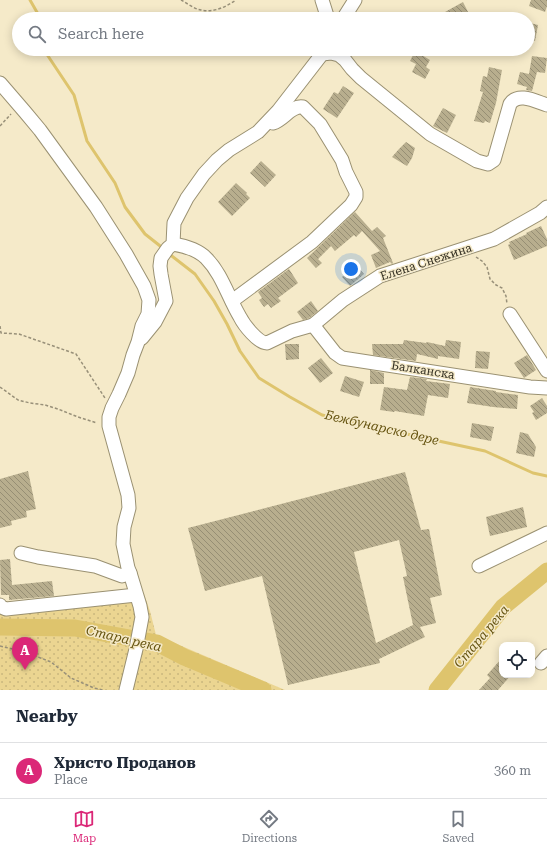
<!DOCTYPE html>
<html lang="en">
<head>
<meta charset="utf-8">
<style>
  :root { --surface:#fff; --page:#f6f6f7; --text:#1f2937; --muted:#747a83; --line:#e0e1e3; --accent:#db2777 }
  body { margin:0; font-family:"Roboto Serif",serif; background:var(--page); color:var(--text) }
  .controls { position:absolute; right:12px; bottom:12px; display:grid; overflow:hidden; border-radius:8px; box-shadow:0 2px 10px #0003 }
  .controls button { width:36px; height:36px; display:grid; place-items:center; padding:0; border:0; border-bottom:1px solid var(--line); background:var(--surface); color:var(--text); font:20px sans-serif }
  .you { position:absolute; left:351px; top:269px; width:14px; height:14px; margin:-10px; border:3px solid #fff; border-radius:50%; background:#1a73e8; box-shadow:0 0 0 6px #1a73e833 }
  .badge { display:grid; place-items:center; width:26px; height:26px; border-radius:50%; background:var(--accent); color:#fff; font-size:13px; font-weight:700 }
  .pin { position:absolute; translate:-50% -33px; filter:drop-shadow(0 1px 2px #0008) }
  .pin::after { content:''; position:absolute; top:21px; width:14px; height:12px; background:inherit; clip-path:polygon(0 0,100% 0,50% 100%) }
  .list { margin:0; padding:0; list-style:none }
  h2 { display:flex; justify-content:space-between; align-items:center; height:52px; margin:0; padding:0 16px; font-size:17px }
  h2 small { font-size:13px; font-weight:400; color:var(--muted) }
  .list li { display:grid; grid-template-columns:26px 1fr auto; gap:12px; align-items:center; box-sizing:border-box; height:56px; padding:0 16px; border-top:1px solid var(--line) }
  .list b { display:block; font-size:15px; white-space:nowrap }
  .list p { margin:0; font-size:13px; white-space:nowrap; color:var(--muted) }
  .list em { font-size:13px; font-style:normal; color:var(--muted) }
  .icon { flex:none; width:22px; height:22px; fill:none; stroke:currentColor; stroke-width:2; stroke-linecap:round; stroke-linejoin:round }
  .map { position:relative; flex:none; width:547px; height:690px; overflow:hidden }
  .search { position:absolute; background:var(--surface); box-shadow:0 2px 10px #0003; left:12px; right:12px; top:12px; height:44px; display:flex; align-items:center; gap:10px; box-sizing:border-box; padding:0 14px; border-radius:22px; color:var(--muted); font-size:15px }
  .sheet { height:108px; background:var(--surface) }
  nav { display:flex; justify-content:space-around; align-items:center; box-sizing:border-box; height:56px; border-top:1px solid var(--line); background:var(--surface); font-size:11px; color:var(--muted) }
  nav a { display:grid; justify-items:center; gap:2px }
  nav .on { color:var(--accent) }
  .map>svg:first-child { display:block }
</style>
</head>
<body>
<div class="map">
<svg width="547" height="690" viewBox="0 0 547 690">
  <defs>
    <pattern id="grass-dots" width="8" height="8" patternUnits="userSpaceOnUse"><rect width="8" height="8" fill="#ebd591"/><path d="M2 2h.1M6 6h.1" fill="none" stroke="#cab77d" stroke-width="1.8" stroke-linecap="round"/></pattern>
    <pattern id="building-back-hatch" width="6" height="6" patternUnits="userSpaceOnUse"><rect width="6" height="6" fill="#b8ae8e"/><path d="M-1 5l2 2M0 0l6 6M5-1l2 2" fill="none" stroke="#968e74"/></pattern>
  </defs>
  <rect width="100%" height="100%" fill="#f5eac9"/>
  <path fill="url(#grass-dots)" d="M144,594L150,611L156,635L285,690H0V609L115,599Z"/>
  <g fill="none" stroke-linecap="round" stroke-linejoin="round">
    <g stroke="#dec46d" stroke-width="3">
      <path d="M30,0L38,14L39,19"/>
      <path d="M46,49V53L74,95L87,141L115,183L125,207L145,234L164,249"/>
      <path d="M168,253L195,274L214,301L227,324L240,351L259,378L290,397L322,415L420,437L485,451L533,473L547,476"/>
    </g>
    <g stroke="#dec46d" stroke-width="17">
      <path d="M0,627L75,628L157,643L184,657L263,690"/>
      <path d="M437,690L503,607L547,571"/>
    </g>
  </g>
  <g fill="url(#building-back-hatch)" fill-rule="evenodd">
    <path d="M531,0H547V6L545,12L529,6Z"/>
    <path d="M463,2L469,14L460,19H449L445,12Z"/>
    <path d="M530,23L538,25L535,41L528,39V32Z"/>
    <path d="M415,51L430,60L426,67L430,70L425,79L412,72L416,64L410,61Z"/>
    <path d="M532,56L547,58L545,73L537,72L532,91L526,90L527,87L517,84L520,72L529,74Z"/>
    <path d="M489,67L502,70L496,103L490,123L485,121L484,123L474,121L483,92L480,91L483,76L487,77Z"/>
    <path d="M343,86L354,93L337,118L323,109L334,92L338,94Z"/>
    <path d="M443,108L456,115L447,133L433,126Z"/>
    <path d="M406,142L415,148L412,158L407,166L392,157L399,149Z"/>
    <path d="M261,161L276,175L265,187L250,173Z"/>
    <path d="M236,183L247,193L246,194L250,198L232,216L218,202Z"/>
    <path d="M355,212L372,231L377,227L386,236L383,238L393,263L392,264L390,262L376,268L371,255L380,251L362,231L356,237L354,235L335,251L331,246L318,259L322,263L316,268L307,258Z"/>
    <path d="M541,226L547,239V246L514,260L508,245L510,244L509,242L527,234L526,233Z"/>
    <path d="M356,265L364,274L350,286L342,277Z"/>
    <path d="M289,269L298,283L278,298L281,301L271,308L268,304L264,307L259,300L262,298L258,292Z"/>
    <path d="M311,301L318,311L309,318L303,320L297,312Z"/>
    <path d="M404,340L426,343L427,342L445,346L446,340L461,342L459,359L438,356V359L417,354L416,361L373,355L372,344H403Z"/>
    <path d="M285,344H299V359L286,360Z"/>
    <path d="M476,351L490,352L488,369L475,368Z"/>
    <path d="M527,355L536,370L524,378L514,363Z"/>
    <path d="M321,358L333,373L320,383L308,368Z"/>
    <path d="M370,370L384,373V384H370Z"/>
    <path d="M345,376L364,382L359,397L340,391Z"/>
    <path d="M410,377L427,379L426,381L450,384L448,398L428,395L424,416L395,411L394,412L380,410L384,387L407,390Z"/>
    <path d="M470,387L496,391V392L518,395L517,409L493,407L467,403Z"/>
    <path d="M542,398L547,406V413L536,420L532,413L534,412L530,406Z"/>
    <path d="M472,423L494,427L491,441L470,437Z"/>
    <path d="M520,432L528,434L536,447L534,457L516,453Z"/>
    <path d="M28,471L36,509L26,511L27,517L11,521L12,525L0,528V479Z"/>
    <path d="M405,472L421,530L429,529L442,595L430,598L436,623L420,627L425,637L379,659L380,663L288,685L262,576L205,591L188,528ZM399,540L407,576L403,577L413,625L376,643L354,552Z"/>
    <path d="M523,507L527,527L490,536L486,517Z"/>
    <path d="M10,559L12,585L52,581L54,596L9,600V595H1L0,560Z"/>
    <path d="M502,658V675H511L498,690H479L490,678L487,675Z"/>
  </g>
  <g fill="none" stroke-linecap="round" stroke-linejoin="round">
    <defs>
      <g id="minor">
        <path d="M322,0L328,19"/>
        <path d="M343,19L355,0"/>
        <path d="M322,54L331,53L339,55L345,60L352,69L361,78L430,134L477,161L488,164L494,160L510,104C518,92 535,101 547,105"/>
        <path d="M0,83L25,112L40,130L96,207L126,254L144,286L149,300L148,314L142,326L138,342L133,355L128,373L119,394L112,408L109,417V426L128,495L129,508L124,527L123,544L128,568L130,573L140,606L142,617L136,649L126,690"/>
        <path d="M173,244C185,246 197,249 206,258C222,274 228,297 240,317C244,325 258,343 267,343L292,331L313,325L343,300L380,276L494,239L540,213L547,207"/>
        <path d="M232,301L312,242L351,205L356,197V192L346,172L342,160L320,124L303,107C291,105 284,120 273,123"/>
        <path d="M510,314L547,371"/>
        <path d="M313,325L335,353L342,358L530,387L547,388"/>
        <path d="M142,338L155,322L166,301L161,274L160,266L161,258L168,248L173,244L174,223L187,198L204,174L217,160L229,150L258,132L278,111L326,49"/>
        <path d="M21,553L38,557L95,566L122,576L130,573"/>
        <path d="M479,566L547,533"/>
        <path d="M0,605L1,607L6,609L136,595"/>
        <path d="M541,663L547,656"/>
      </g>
    </defs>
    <use href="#minor" stroke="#9a9172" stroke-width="15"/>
    <g stroke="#989079" stroke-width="1.5" stroke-dasharray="3 2" stroke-linecap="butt">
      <path d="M181,0C187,3 194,9 201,10C213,13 226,7 236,0"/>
      <path d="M0,126L11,114"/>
      <path d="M476,257L482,261L487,267L490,279L496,285L502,288L506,296L507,304"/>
      <path d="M0,326L1,333L19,334L76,354L105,398"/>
      <path d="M0,387L18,400L30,403L45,405L58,409L78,417L97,423"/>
      <path d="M0,646L25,652L51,662L71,678L94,688L103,690"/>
    </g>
    <use href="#minor" stroke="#fff" stroke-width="13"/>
  </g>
  <g text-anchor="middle" stroke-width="3" stroke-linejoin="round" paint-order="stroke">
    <g font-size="12" fill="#343023" stroke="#f5eac9">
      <text transform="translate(426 262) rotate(-18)" y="4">Елена Снежина</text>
      <text transform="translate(423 370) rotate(9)" y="4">Балканска</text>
    </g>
    <g font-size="13" font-style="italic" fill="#65530f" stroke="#f5eac9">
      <text transform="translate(382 427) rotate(13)" y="5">Бежбунарско дере</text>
      <text transform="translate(481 636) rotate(-50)" y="5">Стара река</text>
      <text transform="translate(124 638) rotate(13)" y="5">Стара река</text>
    </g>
  </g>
</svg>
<div class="controls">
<button><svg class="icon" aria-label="locate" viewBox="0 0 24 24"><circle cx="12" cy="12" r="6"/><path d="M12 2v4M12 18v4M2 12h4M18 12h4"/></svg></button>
</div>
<div class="you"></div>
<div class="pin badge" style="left:25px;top:670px">A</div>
<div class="search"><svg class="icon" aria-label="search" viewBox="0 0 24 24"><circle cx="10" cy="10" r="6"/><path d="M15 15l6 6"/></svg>Search here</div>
</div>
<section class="sheet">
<h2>Nearby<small></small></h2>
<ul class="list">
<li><span class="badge">A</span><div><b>Христо Проданов</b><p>Place</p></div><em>360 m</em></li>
</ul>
</section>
<nav>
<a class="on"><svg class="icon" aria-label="map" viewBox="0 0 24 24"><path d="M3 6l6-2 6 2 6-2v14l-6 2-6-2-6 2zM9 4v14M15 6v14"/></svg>Map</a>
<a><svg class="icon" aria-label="directions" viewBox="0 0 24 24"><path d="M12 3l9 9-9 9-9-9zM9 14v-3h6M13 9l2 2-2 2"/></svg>Directions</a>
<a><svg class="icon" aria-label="saved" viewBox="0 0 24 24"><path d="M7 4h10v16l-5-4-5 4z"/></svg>Saved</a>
</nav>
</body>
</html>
